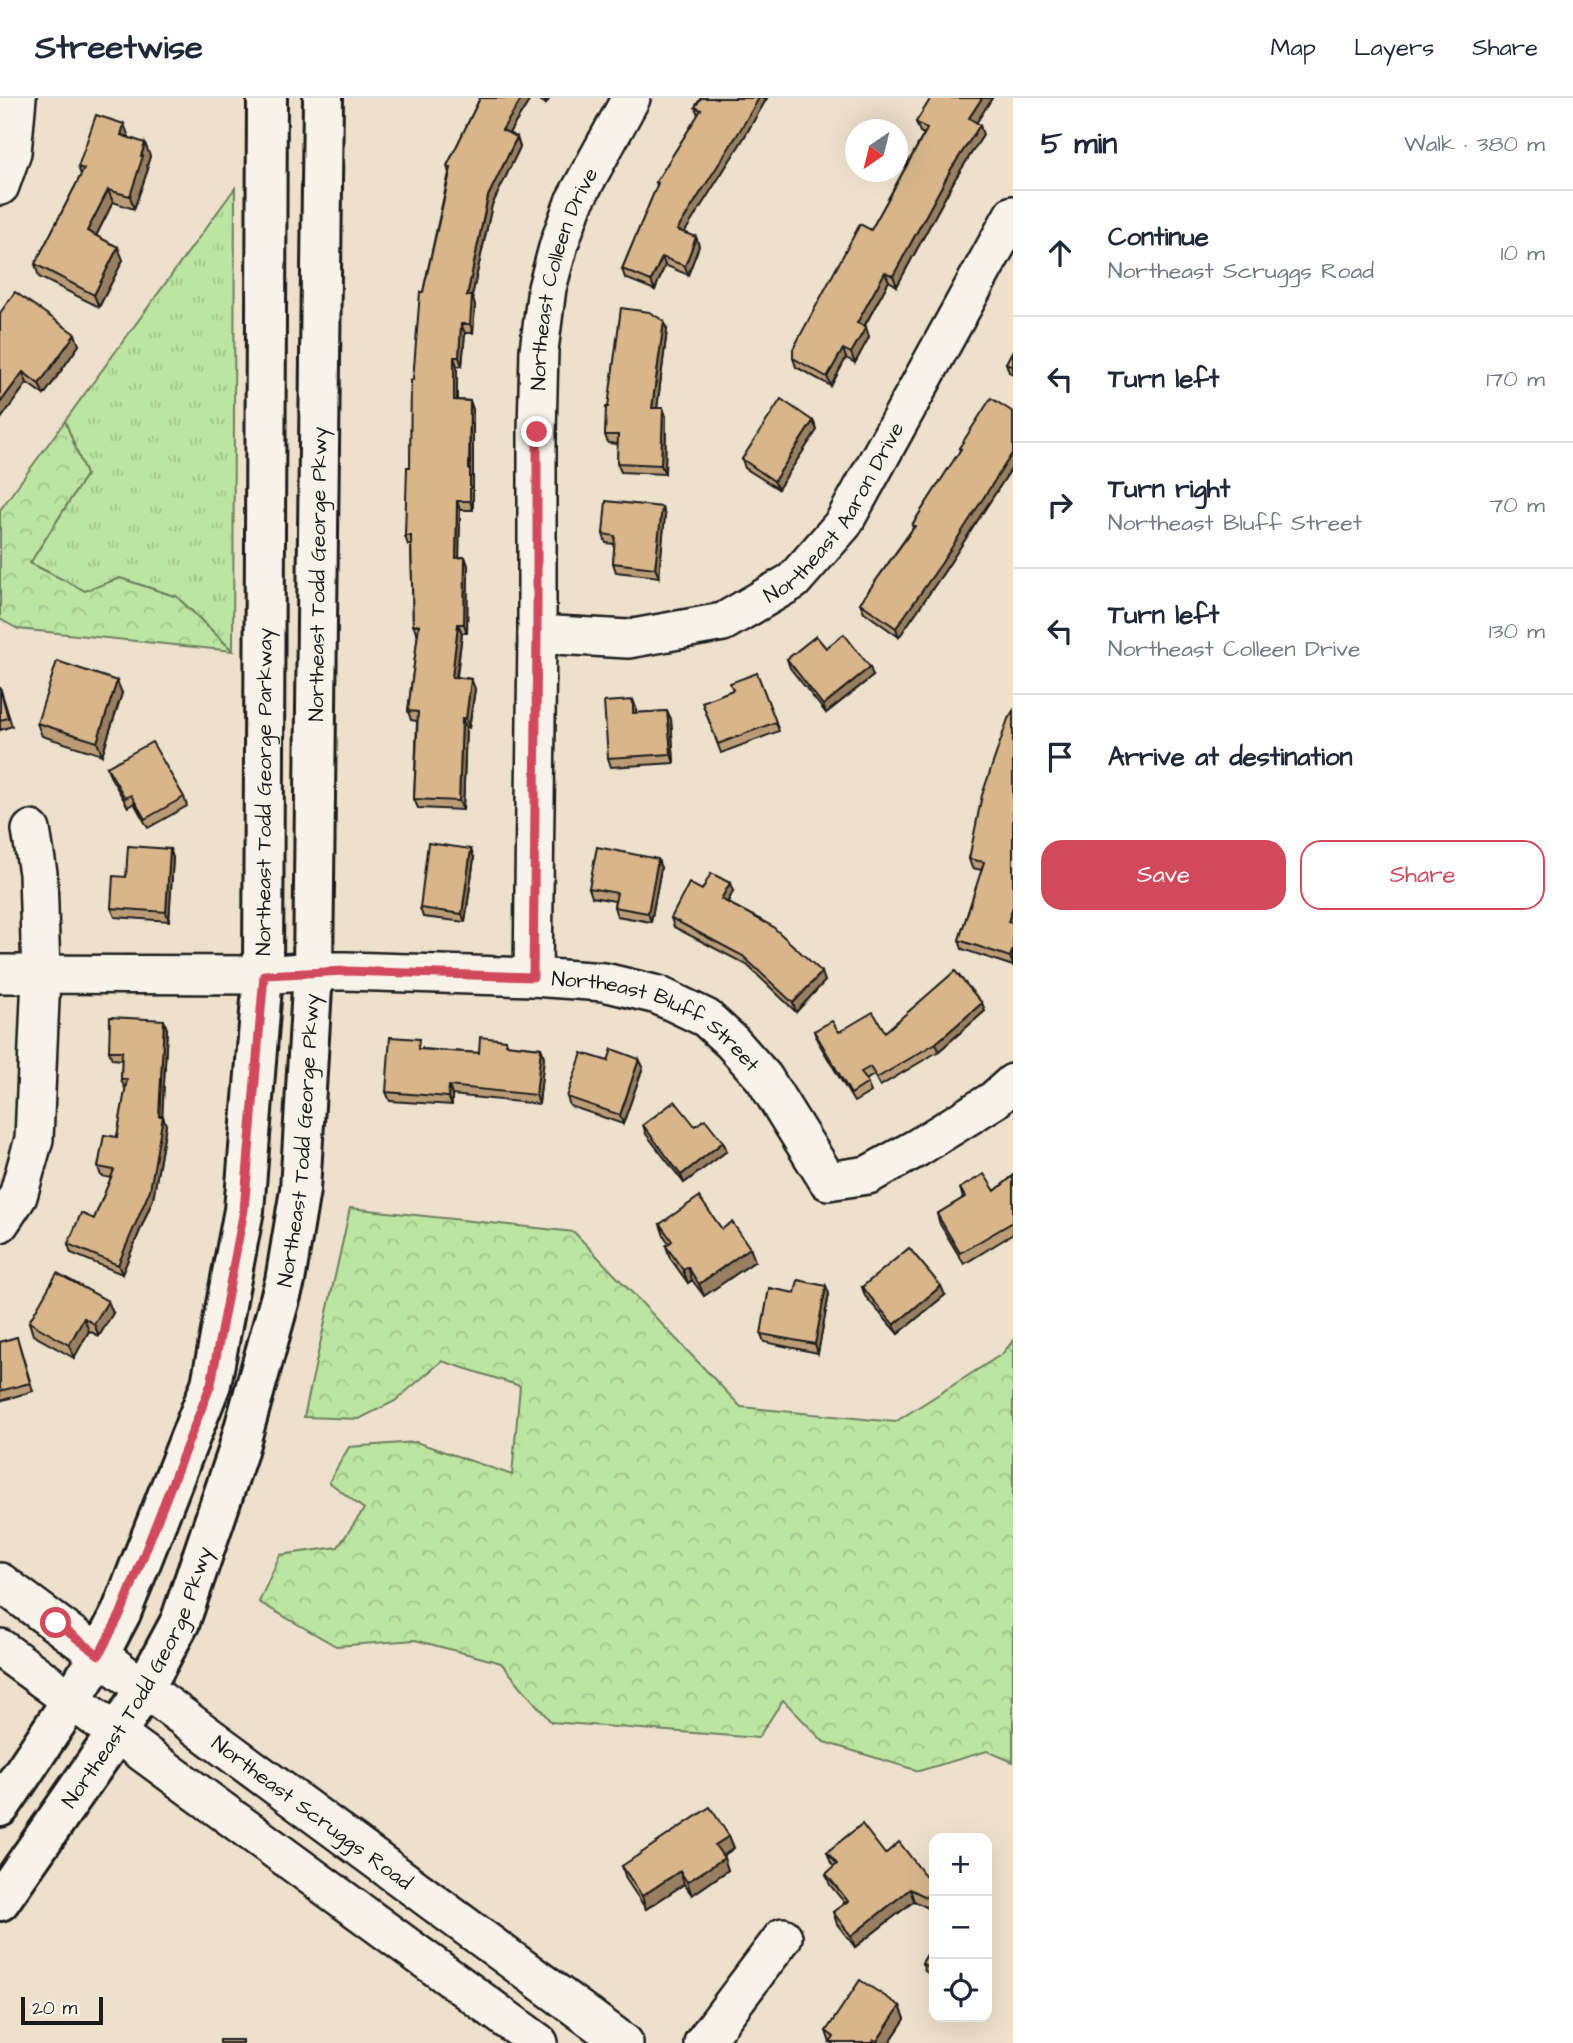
<!DOCTYPE html>
<html lang="en">
<head>
<meta charset="utf-8">
<style>
  :root { --surface:#fff; --page:#f2f2f3; --text:#1f2937; --muted:#747a83; --line:#e0e1e3; --accent:#d1495b }
  body { margin:0; font-family:"Architects Daughter",sans-serif; background:var(--page); color:var(--text) }
  .controls { position:absolute; right:21px; bottom:21px; display:grid; overflow:hidden; border-radius:14px; box-shadow:0 7px 28px #0002 }
  .controls button { width:63px; height:63px; display:grid; place-items:center; padding:0; border:0; border-bottom:2px solid var(--line); background:var(--surface); color:var(--text); font:35px sans-serif }
  .compass { position:absolute; left:845px; top:21px; width:63px; height:63px; border-radius:50%; background:var(--surface); box-shadow:0 7px 28px #0002; rotate:215deg }
  .scale { position:absolute; left:21px; bottom:18px; width:82px; box-sizing:border-box; padding-left:7px; border:4px solid #1c1c1c; border-top:0; font-size:19px; line-height:24px; white-space:nowrap; color:#1c1c1c; -webkit-text-stroke:5px #f7f3e8; paint-order:stroke }
  .stop { position:absolute; width:21px; height:21px; margin:-16px; border:5px solid #d1495b; border-radius:50%; background:#fff }
  .stop.end { background:#d1495b; border-color:#fff; box-shadow:0 2px 7px #0008 }
  .list { margin:0; padding:0; list-style:none }
  h2 { display:flex; justify-content:space-between; align-items:center; height:91px; margin:0; padding:0 28px; font-size:30px }
  h2 small { font-size:23px; font-weight:400; color:var(--muted) }
  .list li { display:grid; grid-template-columns:46px 1fr auto; gap:21px; align-items:center; box-sizing:border-box; height:126px; padding:0 28px; border-top:2px solid var(--line) }
  .list b { display:block; font-size:26px; white-space:nowrap }
  .list p { margin:0; font-size:23px; white-space:nowrap; color:var(--muted) }
  .list em { font-size:23px; font-style:normal; color:var(--muted) }
  .actions { display:flex; gap:14px; padding:21px 28px }
  .actions a { flex:1; padding:16px 0; border:2px solid var(--accent); border-radius:21px; text-align:center; font-size:24px; color:var(--accent) }
  .actions .main { background:var(--accent); color:#fff }
  .icon { flex:none; width:38px; height:38px; fill:none; stroke:currentColor; stroke-width:2; stroke-linecap:round; stroke-linejoin:round }
  .map { position:relative; flex:none; width:1013px; height:1945px; overflow:hidden }
  header { display:flex; align-items:center; gap:42px; box-sizing:border-box; height:98px; padding:0 35px; background:var(--surface); border-bottom:2px solid var(--line) }
  header strong { font-size:33px }
  nav { display:flex; gap:38px; margin-inline-start:auto; font-size:24px }
  main { display:flex }
  aside { flex:1; background:var(--surface) }
  .map>svg:first-child { display:block }
</style>
</head>
<body>
<header>
<strong>Streetwise</strong>
<nav><a>Map</a><a>Layers</a><a>Share</a></nav>
</header>
<main>
<div class="map">
<svg width="1013" height="1945" viewBox="0 0 1013 1945">
  <defs>
    <pattern id="grass-tufts" width="24" height="20" patternUnits="userSpaceOnUse" patternTransform="scale(1.75)"><rect width="24" height="20" fill="#bbe5a1"/><path d="M3 7l-1-3M5 7V3M7 7l1-3M15 17l-1-3M17 17v-4M19 17l1-3" fill="none" stroke="#a0c48a"/></pattern>
    <pattern id="forest-crowns" width="20" height="18" patternUnits="userSpaceOnUse" patternTransform="scale(1.75)"><rect width="20" height="18" fill="#bbe5a1"/><path d="M2 6a3 3 0 1 1 6 0M12 15a3 3 0 1 1 6 0" fill="none" stroke="#a0c48a"/></pattern>
  </defs>
  <rect width="100%" height="100%" fill="#eee1cc"/>
  <filter id="ink" filterUnits="userSpaceOnUse"><feTurbulence type="fractalNoise" baseFrequency=".0143" numOctaves="2"/><feDisplacementMap in="SourceGraphic" scale="14" xChannelSelector="R" yChannelSelector="G"/><feConvolveMatrix kernelMatrix="1 2 1 2 8 2 1 2 1" color-interpolation-filters="sRGB"/></filter>
  <g filter="url(#ink)">
    <path fill="url(#grass-tufts)" stroke="#6c805e" stroke-width="2" d="M235,90L233,553L177,499L120,480L85,494L30,465L86,377L65,323Z"/>
    <g fill="url(#forest-crowns)" stroke="#6c805e" stroke-width="2">
      <path d="M65,323L86,377L30,465L85,493L120,480L177,499L233,553L18,531L0,521V412Z"/>
      <path d="M350,1110L574,1134L741,1309L895,1324L1002,1256L1013,1243V1664L987,1653L919,1673L824,1644L783,1602L758,1640L551,1624L501,1565L415,1542L336,1548L259,1504L280,1457L338,1449L364,1411L329,1384L349,1349L416,1344L512,1377L520,1288L442,1263L395,1303L359,1321L304,1319Z"/>
    </g>
    <g fill="none" stroke-linecap="round" stroke-linejoin="round">
      <defs>
        <g id="minor">
          <path d="M0,88L12,54L17,0"/>
          <path id="s1" d="M537,536L628,541L723,524L793,483L843,426L1013,117"/>
          <path id="s2" d="M0,876L263,877L313,873H346L533,879L604,884L658,897L706,920L732,944L764,980L828,1083L868,1077L917,1050L994,1002L1013,985"/>
          <path id="s3" d="M533,879L537,536V334L539,252L547,190L559,146L574,104L631,0"/>
          <path d="M0,1125L18,1098L34,1041L41,878L38,775L31,732"/>
          <path id="s4" d="M0,1484L624,1945"/>
          <path d="M0,1550L539,1945"/>
          <path d="M703,1945L783,1839"/>
        </g>
        <g id="major">
          <path id="s5" d="M0,1709L71,1603L99,1557L121,1515L211,1286L244,1112L263,877L267,0"/>
          <path id="s6" d="M0,1803L116,1636L144,1591L180,1524L237,1356L285,1183L300,1092L313,873L323,0"/>
        </g>
      </defs>
      <use href="#minor" stroke="#1c1c1c" stroke-width="42"/>
      <use href="#major" stroke="#1c1c1c" stroke-width="44"/>
      <use href="#minor" stroke="#f7f3e8" stroke-width="37"/>
      <use href="#major" stroke="#f7f3e8" stroke-width="38"/>
    </g>
    <g fill="#ba9d77" stroke="#1c1c1c" stroke-width="2">
      <path d="M480,0H531L509,35L520,49L492,107L472,198L475,207L473,235H465L462,268H457V302L470,303L473,312V412H460L459,459H465L468,468L467,535H462L457,579L471,581L475,591L469,630L466,629L463,712L418,710L414,701L417,623L411,622L408,613L418,536H417L413,527L411,447H408L405,438L410,369L413,282L423,194L449,75L447,68Z"/>
      <path d="M536,0H550L546,6Z"/>
      <path d="M701,0H767L742,43L684,134L696,139L699,148L688,177L665,167L655,192L625,180L622,171L657,88L656,84L698,17L695,9Z"/>
      <path d="M992,0L976,25L983,37L955,81L897,188L889,183L864,229L869,239L855,265L846,260L831,288L796,269L793,260L871,132L924,36L920,34L916,24Z"/>
      <path d="M129,39L150,58L147,68L148,71L134,111L113,104L96,138L123,162L99,209L39,179L35,166L81,77L78,69Z"/>
      <path d="M0,215L79,247L44,297L27,285L0,322Z"/>
      <path d="M667,232L657,310H663L666,319L665,376L621,374L617,365L618,346L608,345L605,337L608,309Z"/>
      <path d="M1013,252V276L1009,274L1006,265Z"/>
      <path d="M1013,314V368L944,474L899,539L864,514L860,505L913,430L912,427L960,353L959,350Z"/>
      <path d="M813,323L817,332L778,391L745,370L742,361Z"/>
      <path d="M662,409L665,417L659,479L616,474L613,465L615,446L606,445L603,436Z"/>
      <path d="M826,550L873,578L826,615L790,570L787,561Z"/>
      <path d="M757,575L779,633L721,655L702,604L733,592Z"/>
      <path d="M0,589L12,628L0,632Z"/>
      <path d="M122,595L102,657L42,638L37,625Z"/>
      <path d="M633,602L636,610V615L667,613L671,621L674,665L611,669L608,660Z"/>
      <path d="M1013,613V868L962,851L959,842L982,772L972,770L969,761Z"/>
      <path d="M107,669L184,699L187,708L148,730L134,705L128,709L110,678Z"/>
      <path d="M170,751L173,760L169,823L115,819L111,810Z"/>
      <path d="M474,760L465,824L423,819L420,810Z"/>
      <path d="M661,770L651,824L617,818L614,809L615,803L592,799L589,790Z"/>
      <path d="M702,792L733,793L728,804L825,883L796,914L747,867L674,829L671,820Z"/>
      <path d="M982,905L985,913L939,953L880,988L874,977L866,982L871,994L854,1004L817,942L814,933L885,934Z"/>
      <path d="M167,931L162,1018L166,1027L153,1101L122,1176L71,1155L68,1146L94,1121L111,1080L101,1078L98,1069L117,1039L126,989H124L121,981L122,962L112,961L109,953Z"/>
      <path d="M506,942L508,947L541,950L544,959L539,1006L452,997V1007L390,1003L386,994L422,950V951L479,955Z"/>
      <path d="M639,961L643,969L623,1026L570,1008L567,999Z"/>
      <path d="M643,1027L695,1028L723,1044L727,1053L684,1085L646,1036Z"/>
      <path d="M1013,1078V1136L964,1166L940,1126L937,1116L963,1100L960,1090L995,1093Z"/>
      <path d="M660,1126L722,1131L750,1150L755,1163L704,1198L692,1182L688,1185L670,1160L666,1148L669,1145L664,1138Z"/>
      <path d="M826,1188L829,1196L818,1255L764,1244L761,1236L795,1195Z"/>
      <path d="M862,1189L945,1197L898,1236L865,1198Z"/>
      <path d="M113,1215L99,1238L89,1233L74,1260L33,1237L29,1224Z"/>
      <path d="M17,1239L33,1293L0,1303V1244Z"/>
      <path d="M729,1738L734,1750L723,1758L728,1772L692,1797L684,1786L646,1811L626,1781L622,1768Z"/>
      <path d="M827,1754L885,1756L934,1789V1813L914,1803L855,1849L837,1826L833,1814L845,1805L830,1787L826,1776L834,1769L831,1765Z"/>
      <path d="M934,1845V1879L925,1873L922,1865Z"/>
      <path d="M900,1908L905,1921L889,1945H830L826,1933Z"/>
    </g>
    <g fill="#977f61" stroke="#1c1c1c" stroke-width="2">
      <path d="M522,0H531L505,41L502,32Z"/>
      <path d="M544,0H550L546,6Z"/>
      <path d="M759,0H767L742,43L681,140L677,132Z"/>
      <path d="M982,0H992L973,30L969,20Z"/>
      <path d="M124,26L129,39L121,37Z"/>
      <path d="M980,27L983,37L955,81L897,188L893,178L951,71Z"/>
      <path d="M517,39L520,49L492,107L472,198L475,207L473,235L470,226L467,198L488,98Z"/>
      <path d="M145,45L150,58L147,68L148,71L134,111L130,98Z"/>
      <path d="M108,92L113,104L92,146L87,133Z"/>
      <path d="M696,139L699,148L688,177L685,168Z"/>
      <path d="M118,149L123,162L99,209L94,197Z"/>
      <path d="M662,159L665,167L655,192L651,183Z"/>
      <path d="M885,174L889,183L861,234L857,225Z"/>
      <path d="M664,223L667,232L656,319L652,310Z"/>
      <path d="M461,226L465,235L462,268L459,259Z"/>
      <path d="M866,229L869,239L855,265L851,255Z"/>
      <path d="M75,236L79,247L44,297L39,286Z"/>
      <path d="M843,251L846,260L831,288L827,279Z"/>
      <path d="M454,259L457,268V311L454,302Z"/>
      <path d="M23,274L27,285L0,322V305Z"/>
      <path d="M470,303L473,312V412L470,403Z"/>
      <path d="M663,310L666,319L665,376L661,367Z"/>
      <path d="M813,323L817,332L778,391L774,383Z"/>
      <path d="M1013,354V368L944,474L899,539L896,530Z"/>
      <path d="M457,403L460,412L459,469L456,460Z"/>
      <path d="M662,409L665,417L659,479L655,470Z"/>
      <path d="M465,459L468,468L467,535L464,526Z"/>
      <path d="M458,526L462,535L455,588L452,579Z"/>
      <path d="M870,569L873,578L826,615L823,607Z"/>
      <path d="M471,581L475,591L469,630L466,621Z"/>
      <path d="M117,583L122,595L102,657L97,644Z"/>
      <path d="M633,602L636,610V624L633,615Z"/>
      <path d="M667,613L671,621L674,665L671,656Z"/>
      <path d="M462,620L466,629L463,712L459,703Z"/>
      <path d="M170,751L173,760L169,823L166,814Z"/>
      <path d="M471,751L474,760L465,824L462,816Z"/>
      <path d="M658,761L661,770L651,824L648,815Z"/>
      <path d="M730,785L733,793L725,809L721,801Z"/>
      <path d="M1013,808V827L1008,824Z"/>
      <path d="M1013,851V867L1010,859Z"/>
      <path d="M822,874L825,883L796,914L793,905Z"/>
      <path d="M982,905L985,913L939,953L936,945Z"/>
      <path d="M164,922L167,931L162,1022L163,1018L166,1027L153,1101L122,1176L118,1167L159,1018Z"/>
      <path d="M541,950L544,959L539,1006L536,997Z"/>
      <path d="M639,961L643,969L623,1026L620,1017Z"/>
      <path d="M449,988L452,997V1007L448,999Z"/>
      <path d="M723,1044L727,1053L684,1085L681,1077Z"/>
      <path d="M750,1150L755,1163L704,1198L699,1186Z"/>
      <path d="M688,1169L692,1182L688,1185L683,1172Z"/>
      <path d="M826,1188L829,1196L818,1255L815,1246Z"/>
      <path d="M941,1188L945,1197L898,1236L894,1227Z"/>
      <path d="M108,1203L113,1215L99,1238L94,1226Z"/>
      <path d="M84,1220L89,1233L74,1260L69,1247Z"/>
      <path d="M729,1738L734,1750L720,1760L715,1747Z"/>
      <path d="M724,1760L728,1772L692,1797L687,1784Z"/>
      <path d="M680,1773L684,1786L646,1811L642,1798Z"/>
      <path d="M910,1791L914,1803L855,1849L851,1838Z"/>
      <path d="M987,1864L990,1873L987,1879Z"/>
      <path d="M900,1908L905,1921L889,1945H877V1943Z"/>
    </g>
    <g fill="#d8b68a" stroke="#1c1c1c" stroke-width="2">
      <path d="M480,0H522L502,32L517,39L488,98L467,198H472L470,226H461L459,259H454V302L470,303L469,371H470V403H457L456,460L465,459L464,526H458L452,579L471,581L466,621L462,620L459,703L414,701L418,614L408,613L419,527H413L411,438H405L407,369H410L411,282H413L420,194H423L451,70L447,68Z"/>
      <path d="M701,0H759L739,34L677,132L696,139L685,168L662,159L651,183L622,171L658,85L656,84L701,12L695,9Z"/>
      <path d="M931,0H982L969,20L980,27L951,71L893,178L885,174L857,225L866,229L851,255L843,251L827,279L793,260V251L860,126L871,132L927,31L916,24Z"/>
      <path d="M96,17L124,26L121,37L145,45L141,58H143L130,98L108,92L87,133L118,149L94,197L35,166L84,71L78,69Z"/>
      <path d="M15,194L75,236L39,286L23,274L0,305V215Z"/>
      <path d="M621,210L649,214L664,223L652,310H663L661,367L617,365L618,337H605L606,309H608Z"/>
      <path d="M1013,252V269L1006,265Z"/>
      <path d="M991,300L1013,314V354L941,466L896,530L860,505L915,428L912,427L961,351L959,350Z"/>
      <path d="M781,301L813,323L774,383L742,361Z"/>
      <path d="M606,403L662,409L655,470L613,465L615,438L603,436Z"/>
      <path d="M844,536L870,569L823,607L787,561L816,538L826,550Z"/>
      <path d="M57,563L117,583L97,644L37,625Z"/>
      <path d="M757,575L776,624L718,646L702,604L733,592L730,585Z"/>
      <path d="M0,590L8,620L0,622Z"/>
      <path d="M633,602V615L667,613L671,656L608,660L604,604Z"/>
      <path d="M1013,613V808L1008,824L1013,825V851L1010,859L959,842L984,764L969,761L982,697L1008,621Z"/>
      <path d="M152,644L184,699L145,721L131,697L125,700L107,669Z"/>
      <path d="M428,745L471,751L462,816L420,810Z"/>
      <path d="M128,748L170,751L166,814L111,810L113,778L126,779Z"/>
      <path d="M597,749L658,761L648,815L614,809L617,795L589,790Z"/>
      <path d="M711,775L730,785L721,801L772,828L822,874L793,905L743,858L671,820L689,785L702,792Z"/>
      <path d="M955,873L982,905L936,945L877,980L870,969L861,974L868,985L851,996L814,933L832,923L839,934L873,914L885,934Z"/>
      <path d="M110,919L164,922L159,1018H163L150,1092L118,1167L68,1146L81,1115L94,1121L114,1072L98,1069L104,1037L117,1039L127,981H121L122,953H109Z"/>
      <path d="M390,939L419,941L418,951L479,955L480,939L506,942V946L541,950L536,997L449,988L448,999L386,994Z"/>
      <path d="M612,951L639,961L620,1017L567,999L582,955L608,963Z"/>
      <path d="M675,1003L695,1028L705,1021L723,1044L681,1077L643,1027Z"/>
      <path d="M984,1076L995,1093L1013,1078V1124L960,1155L937,1116L965,1099L960,1090Z"/>
      <path d="M699,1099L722,1131L732,1124L750,1150L699,1186L688,1169L683,1172L666,1148L672,1143L660,1126Z"/>
      <path d="M909,1150L941,1188L894,1227L862,1189Z"/>
      <path d="M57,1175L108,1203L94,1226L84,1220L69,1247L29,1224Z"/>
      <path d="M798,1182L826,1188L815,1246L761,1236L769,1190L795,1195Z"/>
      <path d="M17,1239L30,1285L0,1293V1244Z"/>
      <path d="M710,1709L729,1738L715,1747L724,1760L687,1784L680,1773L642,1798L622,1768Z"/>
      <path d="M862,1726L885,1756L899,1744L934,1789V1803L910,1791L851,1838L833,1814L848,1803L826,1776L837,1766L827,1754Z"/>
      <path d="M934,1845V1873L922,1865Z"/>
      <path d="M860,1882L900,1908L877,1943L874,1942L872,1945H830L834,1939L826,1933Z"/>
      <rect x="220" y="1942" width="22" height="3"/>
    </g>
  </g>
  <g fill="none" stroke-linecap="round" stroke-linejoin="round" filter="url(#ink)">
    <path stroke="#d1495b" stroke-width="9" d="M56,1525L99,1557L121,1515L211,1286L244,1112L264,877L346,873L533,879L537,536V334"/>
  </g>
  <g text-anchor="middle" stroke-width="6" stroke-linejoin="round" paint-order="stroke">
    <g font-size="21" fill="#1c1c1c" stroke="#f7f3e8">
      <text dy="7" stroke="none"><textPath href="#s3" startOffset="702">Northeast Colleen Drive</textPath></text>
      <text dy="7" stroke="none"><textPath href="#s1" startOffset="348">Northeast Aaron Drive</textPath></text>
      <text dy="7" stroke="none"><textPath href="#s6" startOffset="1398">Northeast Todd George Pkwy</textPath></text>
      <text dy="7" stroke="none"><textPath href="#s5" startOffset="1071">Northeast Todd George Parkway</textPath></text>
      <text dy="7" stroke="none"><textPath href="#s2" startOffset="668">Northeast Bluff Street</textPath></text>
      <text dy="7" stroke="none"><textPath href="#s6" startOffset="831">Northeast Todd George Pkwy</textPath></text>
      <text dy="7" stroke="none"><textPath href="#s6" startOffset="264">Northeast Todd George Pkwy</textPath></text>
      <text dy="7" stroke="none"><textPath href="#s4" startOffset="388">Northeast Scruggs Road</textPath></text>
    </g>
  </g>
</svg>
<div class="controls">
<button>+</button>
<button>−</button>
<button><svg class="icon" aria-label="locate" viewBox="0 0 24 24"><circle cx="12" cy="12" r="6"/><path d="M12 2v4M12 18v4M2 12h4M18 12h4"/></svg></button>
</div>
<svg class="compass" viewBox="-18 -18 36 36"><path d="M0-13l5 13h-10z" fill="#e53935"/><path d="M0 13l5-13h-10z" fill="#747a83"/></svg>
<div class="scale">20 m</div>
<div class="stop" style="left:56px;top:1525px"></div>
<div class="stop end" style="left:537px;top:334px"></div>
</div>
<aside>
<h2>5 min<small>Walk · 380 m</small></h2>
<ul class="list">
<li><svg class="icon" aria-label="ahead" viewBox="0 0 24 24"><path d="M12 20V5M6 11l6-6 6 6"/></svg><div><b>Continue</b><p>Northeast Scruggs Road</p></div><em>10 m</em></li>
<li><svg class="icon" aria-label="left" viewBox="0 0 24 24"><path d="M17 20v-9H6M10 6l-5 5 5 5"/></svg><div><b>Turn left</b></div><em>170 m</em></li>
<li><svg class="icon" aria-label="right" viewBox="0 0 24 24"><path d="M7 20v-9h11M14 6l5 5-5 5"/></svg><div><b>Turn right</b><p>Northeast Bluff Street</p></div><em>70 m</em></li>
<li><svg class="icon" aria-label="left" viewBox="0 0 24 24"><path d="M17 20v-9H6M10 6l-5 5 5 5"/></svg><div><b>Turn left</b><p>Northeast Colleen Drive</p></div><em>130 m</em></li>
<li><svg class="icon" aria-label="arrive" viewBox="0 0 24 24"><path d="M6 21V4h12l-3 4 3 4H6"/></svg><div><b>Arrive at destination</b></div></li>
</ul>
<div class="actions"><a class="main">Save</a><a>Share</a></div>
</aside>
</main>
</body>
</html>
